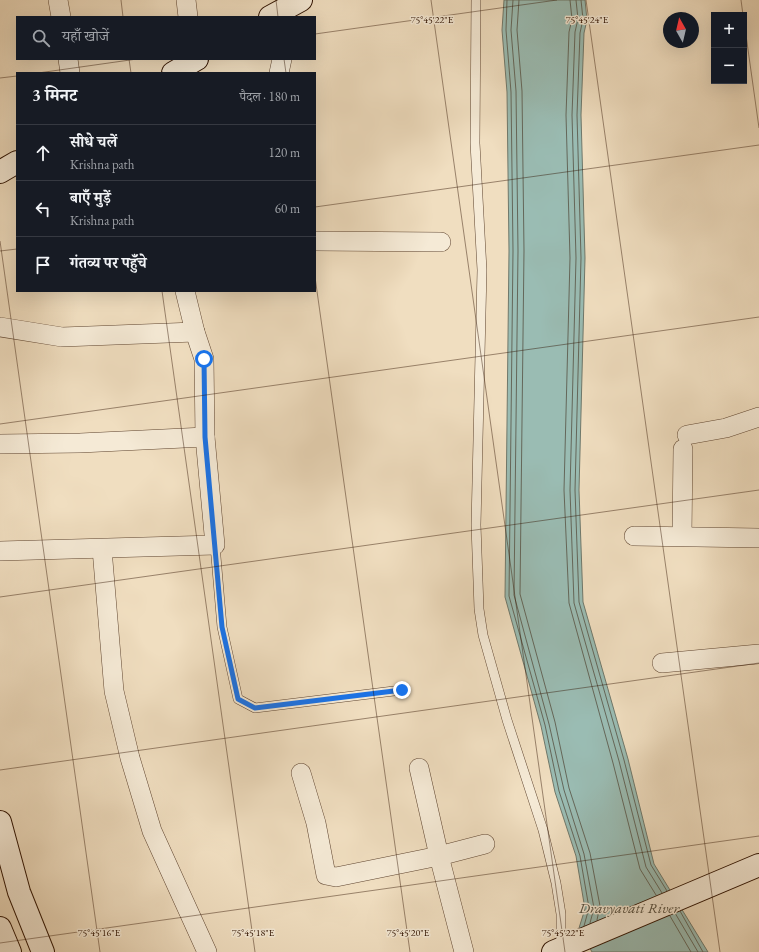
<!DOCTYPE html>
<html lang="hi">
<head>
<meta charset="utf-8">
<style>
  :root { --surface:#171b24; --page:#242831; --text:#f1f3f6; --muted:#9ea1a6; --line:#363941 }
  body { margin:0; font-family:"EB Garamond","Noto Serif Devanagari",serif; background:var(--page); color:var(--text) }
  .controls { position:absolute; right:12px; top:12px; display:grid; overflow:hidden; border-radius:0px; box-shadow:0 4px 16px #0002 }
  .controls button { width:36px; height:36px; display:grid; place-items:center; padding:0; border:0; border-bottom:1px solid var(--line); background:var(--surface); color:var(--text); font:20px sans-serif }
  .compass { position:absolute; left:663px; top:12px; width:36px; height:36px; border-radius:50%; background:var(--surface); box-shadow:0 4px 16px #0002; rotate:352deg }
  .stop { position:absolute; width:12px; height:12px; margin:-9px; border:3px solid #1a73e8; border-radius:50%; background:#fff }
  .stop.end { background:#1a73e8; border-color:#fff; box-shadow:0 1px 4px #0008 }
  .list { margin:0; padding:0; list-style:none }
  h2 { display:flex; justify-content:space-between; align-items:center; height:52px; margin:0; padding:0 16px; font-size:17px }
  h2 small { font-size:13px; font-weight:400; color:var(--muted) }
  .list li { display:grid; grid-template-columns:26px 1fr auto; gap:12px; align-items:center; box-sizing:border-box; height:56px; padding:0 16px; border-top:1px solid var(--line) }
  .list b { display:block; font-size:15px; white-space:nowrap }
  .list p { margin:0; font-size:13px; white-space:nowrap; color:var(--muted) }
  .list em { font-size:13px; font-style:normal; color:var(--muted) }
  .icon { flex:none; width:22px; height:22px; fill:none; stroke:currentColor; stroke-width:2; stroke-linecap:round; stroke-linejoin:round }
  .map { position:relative; flex:none; width:759px; height:952px; overflow:hidden }
  .search { position:absolute; background:var(--surface); box-shadow:0 4px 16px #0002; left:16px; top:16px; width:300px; height:44px; display:flex; align-items:center; gap:10px; box-sizing:border-box; padding:0 14px; border-radius:0px; color:var(--muted); font-size:15px }
  .panel { position:absolute; background:var(--surface); box-shadow:0 4px 16px #0002; left:16px; top:72px; width:300px; height:220px; border-radius:0px }
  .map>svg:first-child { display:block }
</style>
</head>
<body>
<div class="map">
<svg width="759" height="952" viewBox="0 0 759 952">
  <rect width="100%" height="100%" fill="#f0dec0"/>
  <filter id="stains"><feTurbulence type="fractalNoise" baseFrequency=".005" numOctaves="4"/><feColorMatrix values="0 0 0 0 .2 0 0 0 0 .09 0 0 0 0 .02 0 0 0 .5 -.17"/></filter>
  <radialGradient id="worn" r=".72"><stop offset=".6" stop-color="#630" stop-opacity="0"/><stop offset="1" stop-color="#630" stop-opacity=".3"/></radialGradient>
  <path fill="#9abcb3" stroke="#6f786b" d="M504,0H585L587,20L584,33L581,115L585,258L579,490L583,602L628,759L654,864L708,952H592L579,928L585,909L576,856L555,792L541,726L505,597L509,251L507,92L502,30Z"/>
  <g fill="none" stroke-linecap="round" stroke-linejoin="round">
    <g stroke="#64675a" stroke-width="1">
      <path d="M507,0L506,30L511,92L513,251L509,596L545,725L559,791L580,856L589,908L584,926"/>
      <path d="M513,0L511,30L516,91L518,251L514,595L549,724L564,790L584,854L594,908L590,923"/>
      <path d="M519,0L517,30L522,91L524,251L520,594L555,722L569,788L590,853L600,906L597,920"/>
      <path d="M570,0L572,19L569,32L566,115L570,258L564,490L569,603L613,763L640,869L656,895"/>
      <path d="M576,0L578,19L575,32L572,115L576,258L570,490L574,603L619,761L646,867L662,893"/>
      <path d="M581,0L583,19L580,33L577,115L581,258L575,490L579,602L624,760L651,865L667,891"/>
      <path d="M680,911L703,952"/>
      <path d="M675,913L698,952"/>
      <path d="M670,916L691,952"/>
    </g>
    <defs>
      <g id="lane">
        <path d="M476,0L475,143L482,270L476,525L479,609L483,635L507,720L543,830L556,883L561,914V948"/>
        <path d="M215,545L222,627L238,699L255,708L402,690"/>
      </g>
      <g id="street">
        <path d="M58,0L61,17"/>
        <path d="M186,0L188,17"/>
        <path d="M68,59L70,73"/>
        <path d="M279,73L282,59"/>
        <path d="M315,241L441,242"/>
        <path d="M0,327L62,337L195,332"/>
        <path d="M687,435L726,428L759,417"/>
        <path d="M0,444L80,443L205,437"/>
        <path d="M634,536L759,538"/>
        <path d="M682,536L683,449"/>
        <path d="M102,549L114,691L130,758L152,831L207,952"/>
        <path d="M0,551L215,545L205,437L204,359L195,332L185,291"/>
        <path d="M662,663L759,654"/>
        <path d="M419,768L439,856L464,952"/>
        <path d="M301,773L316,823L326,875L336,877L439,856L485,844"/>
      </g>
      <g id="secondary">
        <path d="M270,17L301,0"/>
        <path d="M173,73L197,59"/>
        <path d="M0,172L17,162"/>
        <path d="M0,822L19,892L43,952"/>
        <path d="M0,928L10,952"/>
        <path d="M553,952L759,865"/>
      </g>
    </defs>
    <use href="#lane" stroke="#5f4530" stroke-width="10"/>
    <use href="#street" stroke="#5f4530" stroke-width="20"/>
    <use href="#secondary" stroke="#2f1200" stroke-width="24"/>
    <use href="#lane" stroke="#f5ead6" stroke-width="9"/>
    <use href="#street" stroke="#f5ead6" stroke-width="19"/>
    <use href="#secondary" stroke="#f5ead6" stroke-width="22"/>
  </g>
  <g fill="none" stroke-linecap="round" stroke-linejoin="round">
    <path stroke="#1a73e8" stroke-width="5" d="M204,359L205,437L222,627L238,699L255,708L402,690"/>
  </g>
  <path fill="none" stroke="#2f1200" stroke-width="1" stroke-opacity="0.45" d="M121,0L123,17M276,0L278,17M431,0L565,952M586,0L720,952M741,0L743,15M744,21L759,128M315,34L557,0M129,59L131,73M284,59L286,73M38,73L137,59M0,78L17,76M315,207L759,145M0,241L100,952M0,251L17,249M315,277L410,952M162,291L255,952M0,424L759,317M0,597L759,490M0,770L759,663M0,943L759,836"/>
  <g text-anchor="middle" stroke-width="3" stroke-linejoin="round" paint-order="stroke">
    <g font-size="15" font-style="italic" fill="#544e3f" stroke="#f5ead6">
      <text x="629" y="913">Dravyavati River</text>
    </g>
  </g>
  <g font-size="10" text-anchor="middle" fill="#2f1200" stroke="#f5ead6" stroke-width="3" stroke-linejoin="round" paint-order="stroke">
    <text x="432" y="23">75°45'22"E</text>
    <text x="587" y="23">75°45'24"E</text>
    <text x="99" y="936">75°45'16"E</text>
    <text x="253" y="936">75°45'18"E</text>
    <text x="408" y="936">75°45'20"E</text>
    <text x="563" y="936">75°45'22"E</text>
  </g>
  <rect width="100%" height="100%" filter="url(#stains)"/>
  <rect width="100%" height="100%" fill="url(#worn)"/>
</svg>
<div class="controls">
<button>+</button>
<button>−</button>
</div>
<svg class="compass" viewBox="-18 -18 36 36"><path d="M0-13l5 13h-10z" fill="#e53935"/><path d="M0 13l5-13h-10z" fill="#9ea1a6"/></svg>
<div class="stop" style="left:204px;top:359px"></div>
<div class="stop end" style="left:402px;top:690px"></div>
<div class="search"><svg class="icon" aria-label="search" viewBox="0 0 24 24"><circle cx="10" cy="10" r="6"/><path d="M15 15l6 6"/></svg>यहाँ खोजें</div>
<section class="panel">
<h2>3 मिनट<small>पैदल · 180 m</small></h2>
<ul class="list">
<li><svg class="icon" aria-label="ahead" viewBox="0 0 24 24"><path d="M12 20V5M6 11l6-6 6 6"/></svg><div><b>सीधे चलें</b><p>Krishna path</p></div><em>120 m</em></li>
<li><svg class="icon" aria-label="left" viewBox="0 0 24 24"><path d="M17 20v-9H6M10 6l-5 5 5 5"/></svg><div><b>बाएँ मुड़ें</b><p>Krishna path</p></div><em>60 m</em></li>
<li><svg class="icon" aria-label="arrive" viewBox="0 0 24 24"><path d="M6 21V4h12l-3 4 3 4H6"/></svg><div><b>गंतव्य पर पहुँचे</b></div></li>
</ul>
</section>
</div>
</body>
</html>
